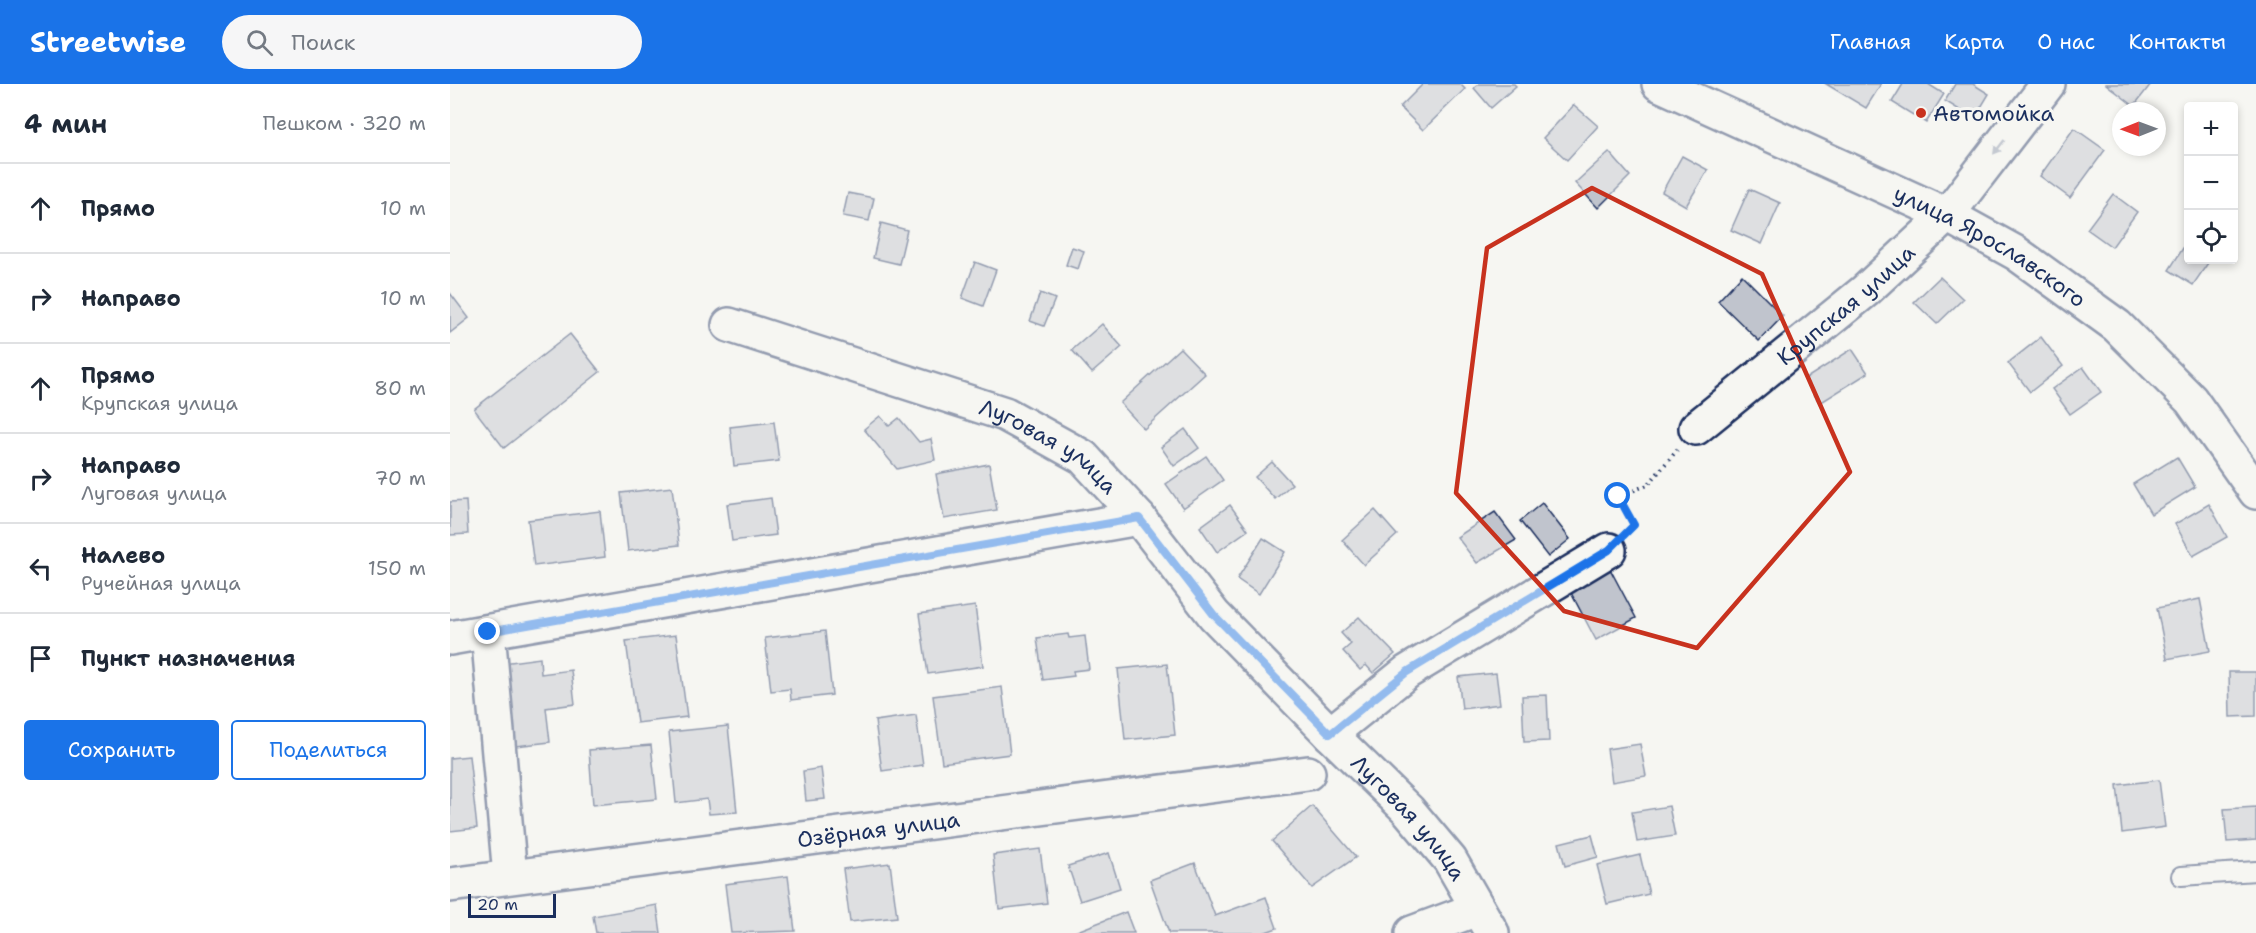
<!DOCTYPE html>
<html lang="ru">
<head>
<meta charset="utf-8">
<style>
  :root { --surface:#fff; --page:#f6f6f7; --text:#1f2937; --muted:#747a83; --line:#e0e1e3; --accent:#1a73e8 }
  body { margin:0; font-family:"Shantell Sans",sans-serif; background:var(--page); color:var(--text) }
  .controls { position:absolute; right:18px; top:18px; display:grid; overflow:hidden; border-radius:6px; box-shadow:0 3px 9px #0003 }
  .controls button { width:54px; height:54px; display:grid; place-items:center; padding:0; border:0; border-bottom:2px solid var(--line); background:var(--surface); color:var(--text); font:30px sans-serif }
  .compass { position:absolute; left:1662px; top:18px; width:54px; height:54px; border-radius:50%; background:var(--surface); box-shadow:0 3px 9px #0003; rotate:269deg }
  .scale { position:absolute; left:18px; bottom:15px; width:88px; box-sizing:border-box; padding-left:6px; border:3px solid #1b2f5e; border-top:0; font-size:16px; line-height:21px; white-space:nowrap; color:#1b2f5e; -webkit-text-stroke:4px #f6f6f2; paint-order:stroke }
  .stop { position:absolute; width:18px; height:18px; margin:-14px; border:4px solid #1a73e8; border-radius:50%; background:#fff }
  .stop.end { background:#1a73e8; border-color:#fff; box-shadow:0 2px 6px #0008 }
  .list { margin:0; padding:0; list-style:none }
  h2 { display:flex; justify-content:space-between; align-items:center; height:78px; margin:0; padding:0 24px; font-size:26px }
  h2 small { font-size:20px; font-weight:400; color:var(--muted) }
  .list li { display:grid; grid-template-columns:39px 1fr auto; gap:18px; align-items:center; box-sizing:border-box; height:90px; padding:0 24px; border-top:2px solid var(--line) }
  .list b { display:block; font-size:22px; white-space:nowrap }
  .list p { margin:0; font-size:20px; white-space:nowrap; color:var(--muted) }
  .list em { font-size:20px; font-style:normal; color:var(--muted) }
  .actions { display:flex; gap:12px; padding:18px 24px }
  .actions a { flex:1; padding:14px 0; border:2px solid var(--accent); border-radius:6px; text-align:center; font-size:21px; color:var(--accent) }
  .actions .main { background:var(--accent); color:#fff }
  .icon { flex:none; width:33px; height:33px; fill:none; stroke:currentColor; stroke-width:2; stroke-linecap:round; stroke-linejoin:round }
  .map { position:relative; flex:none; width:1806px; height:849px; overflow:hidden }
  header { display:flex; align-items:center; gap:36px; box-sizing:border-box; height:84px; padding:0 30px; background:var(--accent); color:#fff }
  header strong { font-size:28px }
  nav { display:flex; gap:33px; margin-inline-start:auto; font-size:21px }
  .search { width:420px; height:54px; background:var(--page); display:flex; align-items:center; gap:15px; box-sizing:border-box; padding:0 21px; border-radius:33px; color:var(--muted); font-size:22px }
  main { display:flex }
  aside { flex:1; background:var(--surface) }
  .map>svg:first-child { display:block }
</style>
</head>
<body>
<header>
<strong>Streetwise</strong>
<div class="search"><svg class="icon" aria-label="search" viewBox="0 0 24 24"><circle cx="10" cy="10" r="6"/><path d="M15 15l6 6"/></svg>Поиск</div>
<nav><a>Главная</a><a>Карта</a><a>О нас</a><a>Контакты</a></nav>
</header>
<main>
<aside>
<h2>4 мин<small>Пешком · 320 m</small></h2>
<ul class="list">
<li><svg class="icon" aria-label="ahead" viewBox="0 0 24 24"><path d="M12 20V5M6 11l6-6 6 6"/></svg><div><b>Прямо</b></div><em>10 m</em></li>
<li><svg class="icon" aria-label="right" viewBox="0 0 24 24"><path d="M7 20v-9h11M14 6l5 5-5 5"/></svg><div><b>Направо</b></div><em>10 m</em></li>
<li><svg class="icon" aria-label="ahead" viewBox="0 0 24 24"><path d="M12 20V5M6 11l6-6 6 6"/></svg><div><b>Прямо</b><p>Крупская улица</p></div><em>80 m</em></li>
<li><svg class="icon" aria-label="right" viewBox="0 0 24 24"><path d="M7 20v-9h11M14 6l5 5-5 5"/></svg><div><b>Направо</b><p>Луговая улица</p></div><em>70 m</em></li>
<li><svg class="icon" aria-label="left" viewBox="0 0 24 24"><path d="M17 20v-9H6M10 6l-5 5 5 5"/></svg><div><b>Налево</b><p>Ручейная улица</p></div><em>150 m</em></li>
<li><svg class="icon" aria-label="arrive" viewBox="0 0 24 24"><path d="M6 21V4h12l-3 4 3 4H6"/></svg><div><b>Пункт назначения</b></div></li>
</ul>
<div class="actions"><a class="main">Сохранить</a><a>Поделиться</a></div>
</aside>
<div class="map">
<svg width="1806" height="849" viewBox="0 0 1806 849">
  <rect width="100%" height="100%" fill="#f6f6f2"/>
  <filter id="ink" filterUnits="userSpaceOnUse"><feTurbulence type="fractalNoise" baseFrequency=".0167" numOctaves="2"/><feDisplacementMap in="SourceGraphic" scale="12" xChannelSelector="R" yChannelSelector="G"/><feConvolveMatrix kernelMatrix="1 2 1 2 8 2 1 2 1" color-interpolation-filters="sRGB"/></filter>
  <g filter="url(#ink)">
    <g fill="#c0c4cd" stroke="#1b2f5e" stroke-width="1.5">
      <path d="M973,0H1010L1015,5L973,46L950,23Z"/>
      <path d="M1029,0H1064L1066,2L1041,24L1024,4Z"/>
      <path d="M1376,0H1431L1416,24Z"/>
      <path d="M1453,0H1478L1494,10L1476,39L1442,18Z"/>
      <path d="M1505,0H1523L1539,10L1524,35L1495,17Z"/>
      <path d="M1656,0H1701L1684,22Z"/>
      <path d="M1124,21L1148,42L1117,76L1093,54Z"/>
      <path d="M1624,44L1655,66L1620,114L1590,92Z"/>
      <path d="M1159,68L1180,92L1148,124L1125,99Z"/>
      <path d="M1232,72L1258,86L1236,122L1212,108Z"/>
      <path d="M1299,105L1330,119L1312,160L1281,146Z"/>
      <path d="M398,109L424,114L419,137L393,132Z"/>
      <path d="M1663,110L1687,128L1662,163L1637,145Z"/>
      <path d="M431,139L457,146L449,180L423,174Z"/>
      <path d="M1737,158L1738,159V176H1760L1743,201L1719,186Z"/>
      <path d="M622,163L634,167L628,185L616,181Z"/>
      <path d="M525,178L546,186L533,222L512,214Z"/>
      <path d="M1292,191L1333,232L1309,257L1268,217Z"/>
      <path d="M1490,193L1513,215L1487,240L1464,218Z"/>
      <path d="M0,209L19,234L0,249Z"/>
      <path d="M590,209L605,215L594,242L580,237Z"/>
      <path d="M652,240L672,263L642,289L622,266Z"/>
      <path d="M120,250L150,288L54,364L24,325Z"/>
      <path d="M1591,253L1613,282L1580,308L1558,279Z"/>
      <path d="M730,264L755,290L694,345L670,319Z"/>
      <path d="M1402,265L1418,289L1370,319L1355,295Z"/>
      <path d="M1633,283L1651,308L1620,330L1602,305Z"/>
      <path d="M430,332L439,342L449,334L469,358L481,355L485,376L447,385L414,345Z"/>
      <path d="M324,338L329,377L284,382L280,343Z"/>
      <path d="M735,345L749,364L724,382L711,363Z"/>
      <path d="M756,372L773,396L733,424L716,400Z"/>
      <path d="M1727,373L1745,403L1701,430L1683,400Z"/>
      <path d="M822,378L842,400L825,415L805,393Z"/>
      <path d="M539,380L547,426L494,435L486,390Z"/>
      <path d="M222,403L229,461L178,467L171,409Z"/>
      <path d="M321,414L326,451L282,457L277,420Z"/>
      <path d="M16,417L18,450L0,451V418Z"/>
      <path d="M1092,419L1120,455L1098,473L1070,437Z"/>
      <path d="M1759,420L1777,453L1743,472L1725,440Z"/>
      <path d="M780,421L798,446L767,468L750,443Z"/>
      <path d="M925,426L947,451L914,481L892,456Z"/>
      <path d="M150,427L155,473L84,482L78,436Z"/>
      <path d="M1045,428L1066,456L1027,479L1007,453Z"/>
      <path d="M813,454L835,468L809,510L787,495Z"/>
      <path d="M1159,483L1186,534L1146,556L1119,505Z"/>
      <path d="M1750,515L1760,567L1717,575L1707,524Z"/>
      <path d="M525,522L533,582L478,590L469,530Z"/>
      <path d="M909,533L945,570L923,589L916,581L910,586L893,567L901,560L891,549Z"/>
      <path d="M375,547L382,611L341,616L340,605L321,607L315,554Z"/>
      <path d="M618,550L619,554L635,552L639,585L623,587L624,592L593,596L587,554Z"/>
      <path d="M226,551L237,633L187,639L176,557Z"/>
      <path d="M90,574L91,590L121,586L125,620L96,624L100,658L57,663L46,580Z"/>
      <path d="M717,580L725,651L675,656L668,585Z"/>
      <path d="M1779,588H1806V632L1780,633Z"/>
      <path d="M1046,589L1050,620L1012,625L1008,593Z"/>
      <path d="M552,603L560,670L492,679L483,612Z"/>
      <path d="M1097,611L1099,657L1074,658L1072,612Z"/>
      <path d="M466,631L473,681L432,687L425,637Z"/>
      <path d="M278,642L287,728L259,730L257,715L226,719L219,648Z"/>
      <path d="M1190,660L1196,692L1162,698L1157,665Z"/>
      <path d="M201,661L207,715L143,721L139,666Z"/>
      <path d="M19,672L27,744L0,747V674Z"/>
      <path d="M371,684L375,715L356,717L353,687Z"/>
      <path d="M1709,696L1715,743L1672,749L1667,701Z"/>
      <path d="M862,722L906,773L862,804L822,757Z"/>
      <path d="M1219,722L1225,752L1187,758L1182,728Z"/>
      <path d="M1806,723V756L1777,758L1774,725Z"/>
      <path d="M1142,751L1148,773L1115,782L1109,759Z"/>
      <path d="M590,765L597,819L549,825L543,771Z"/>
      <path d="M659,769L670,804L630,817L618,782Z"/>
      <path d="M1190,771L1199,810L1157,820L1147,781Z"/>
      <path d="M440,779L447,833L400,838L393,785Z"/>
      <path d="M745,779L765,832L816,813L827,844L813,849H719L700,796Z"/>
      <path d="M338,792L345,847L281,849L275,800Z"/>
      <path d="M207,821L211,849H146L143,832Z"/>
      <path d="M676,828L684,849H622Z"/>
    </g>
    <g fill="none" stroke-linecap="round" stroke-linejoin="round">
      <defs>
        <path id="service" d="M1731,792L1806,787"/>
        <g id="minor">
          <path id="s1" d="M279,241L555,330L633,373L689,434L764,531L880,650L958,726L1000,776L1042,849"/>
          <path id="s2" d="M1246,344L1415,207L1497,131L1598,0"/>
          <path d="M38,548L60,792"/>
          <path d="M0,554L689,434"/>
          <path d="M880,650L957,588L1159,466"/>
          <path id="s3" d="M0,801L858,689"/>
          <path d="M962,849L1027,825"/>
        </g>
        <g id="tertiary">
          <path id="s4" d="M1209,0L1497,131L1566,169L1667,242L1741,316L1806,408"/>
        </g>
      </defs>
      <use href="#service" stroke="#1b2f5e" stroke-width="22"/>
      <use href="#minor" stroke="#1b2f5e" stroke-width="38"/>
      <use href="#tertiary" stroke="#1b2f5e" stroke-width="38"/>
      <path stroke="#1b2f5e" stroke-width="4" stroke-dasharray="1.5 4.5" stroke-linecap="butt" d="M1181,444L1184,441L1168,412L1198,401L1227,366"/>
      <use href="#service" stroke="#f6f6f2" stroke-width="18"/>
      <use href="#minor" stroke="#f6f6f2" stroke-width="33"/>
      <use href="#tertiary" stroke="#f6f6f2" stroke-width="33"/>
    </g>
    <defs><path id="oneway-solid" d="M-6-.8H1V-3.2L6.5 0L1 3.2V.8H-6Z" transform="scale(1.5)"/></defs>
    <use fill="#8892a8" href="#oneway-solid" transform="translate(1549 63) rotate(128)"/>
  </g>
  <g fill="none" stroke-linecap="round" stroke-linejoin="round" filter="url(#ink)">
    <path stroke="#1a73e8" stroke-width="8" d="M38,548L689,434L764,531L880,650L957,588L1159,466L1184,441L1168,412"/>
  </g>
  <path d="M0 0H1806V849H0ZM1142,104L1312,190L1400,388L1247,564L1114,527L1006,409L1037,164Z" fill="#f6f6f2" fill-opacity=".55" fill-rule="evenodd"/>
  <path fill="none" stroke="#c8321e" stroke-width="4.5" stroke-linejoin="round" d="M1142,104L1312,190L1400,388L1247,564L1114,527L1006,409L1037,164Z"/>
  <circle fill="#c8321e" stroke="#f6f6f2" stroke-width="2" cx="1471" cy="29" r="6"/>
  <g text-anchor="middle" stroke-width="6" stroke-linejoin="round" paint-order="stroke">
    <g font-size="22" fill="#1b2f5e" stroke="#f6f6f2" text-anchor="start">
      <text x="1483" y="37">Автомойка</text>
    </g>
    <g font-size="22" fill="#1b2f5e" stroke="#f6f6f2">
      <text dy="8" stroke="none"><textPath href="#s4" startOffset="369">улица Ярославского</textPath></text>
      <text dy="8" stroke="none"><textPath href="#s2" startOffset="194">Крупская улица</textPath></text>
      <text dy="8" stroke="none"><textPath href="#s1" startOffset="344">Луговая улица</textPath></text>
      <text dy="8" stroke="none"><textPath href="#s1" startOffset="866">Луговая улица</textPath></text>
      <text dy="8" stroke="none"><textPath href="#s3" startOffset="432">Озёрная улица</textPath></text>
    </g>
  </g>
</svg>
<div class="controls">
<button>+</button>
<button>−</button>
<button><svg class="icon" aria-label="locate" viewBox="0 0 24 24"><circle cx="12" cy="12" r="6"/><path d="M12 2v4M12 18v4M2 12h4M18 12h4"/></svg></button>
</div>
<svg class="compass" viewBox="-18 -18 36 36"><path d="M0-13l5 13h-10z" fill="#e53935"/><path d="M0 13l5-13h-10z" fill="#747a83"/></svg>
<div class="scale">20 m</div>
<div class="stop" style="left:1168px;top:412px"></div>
<div class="stop end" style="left:38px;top:548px"></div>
</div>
</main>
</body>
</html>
